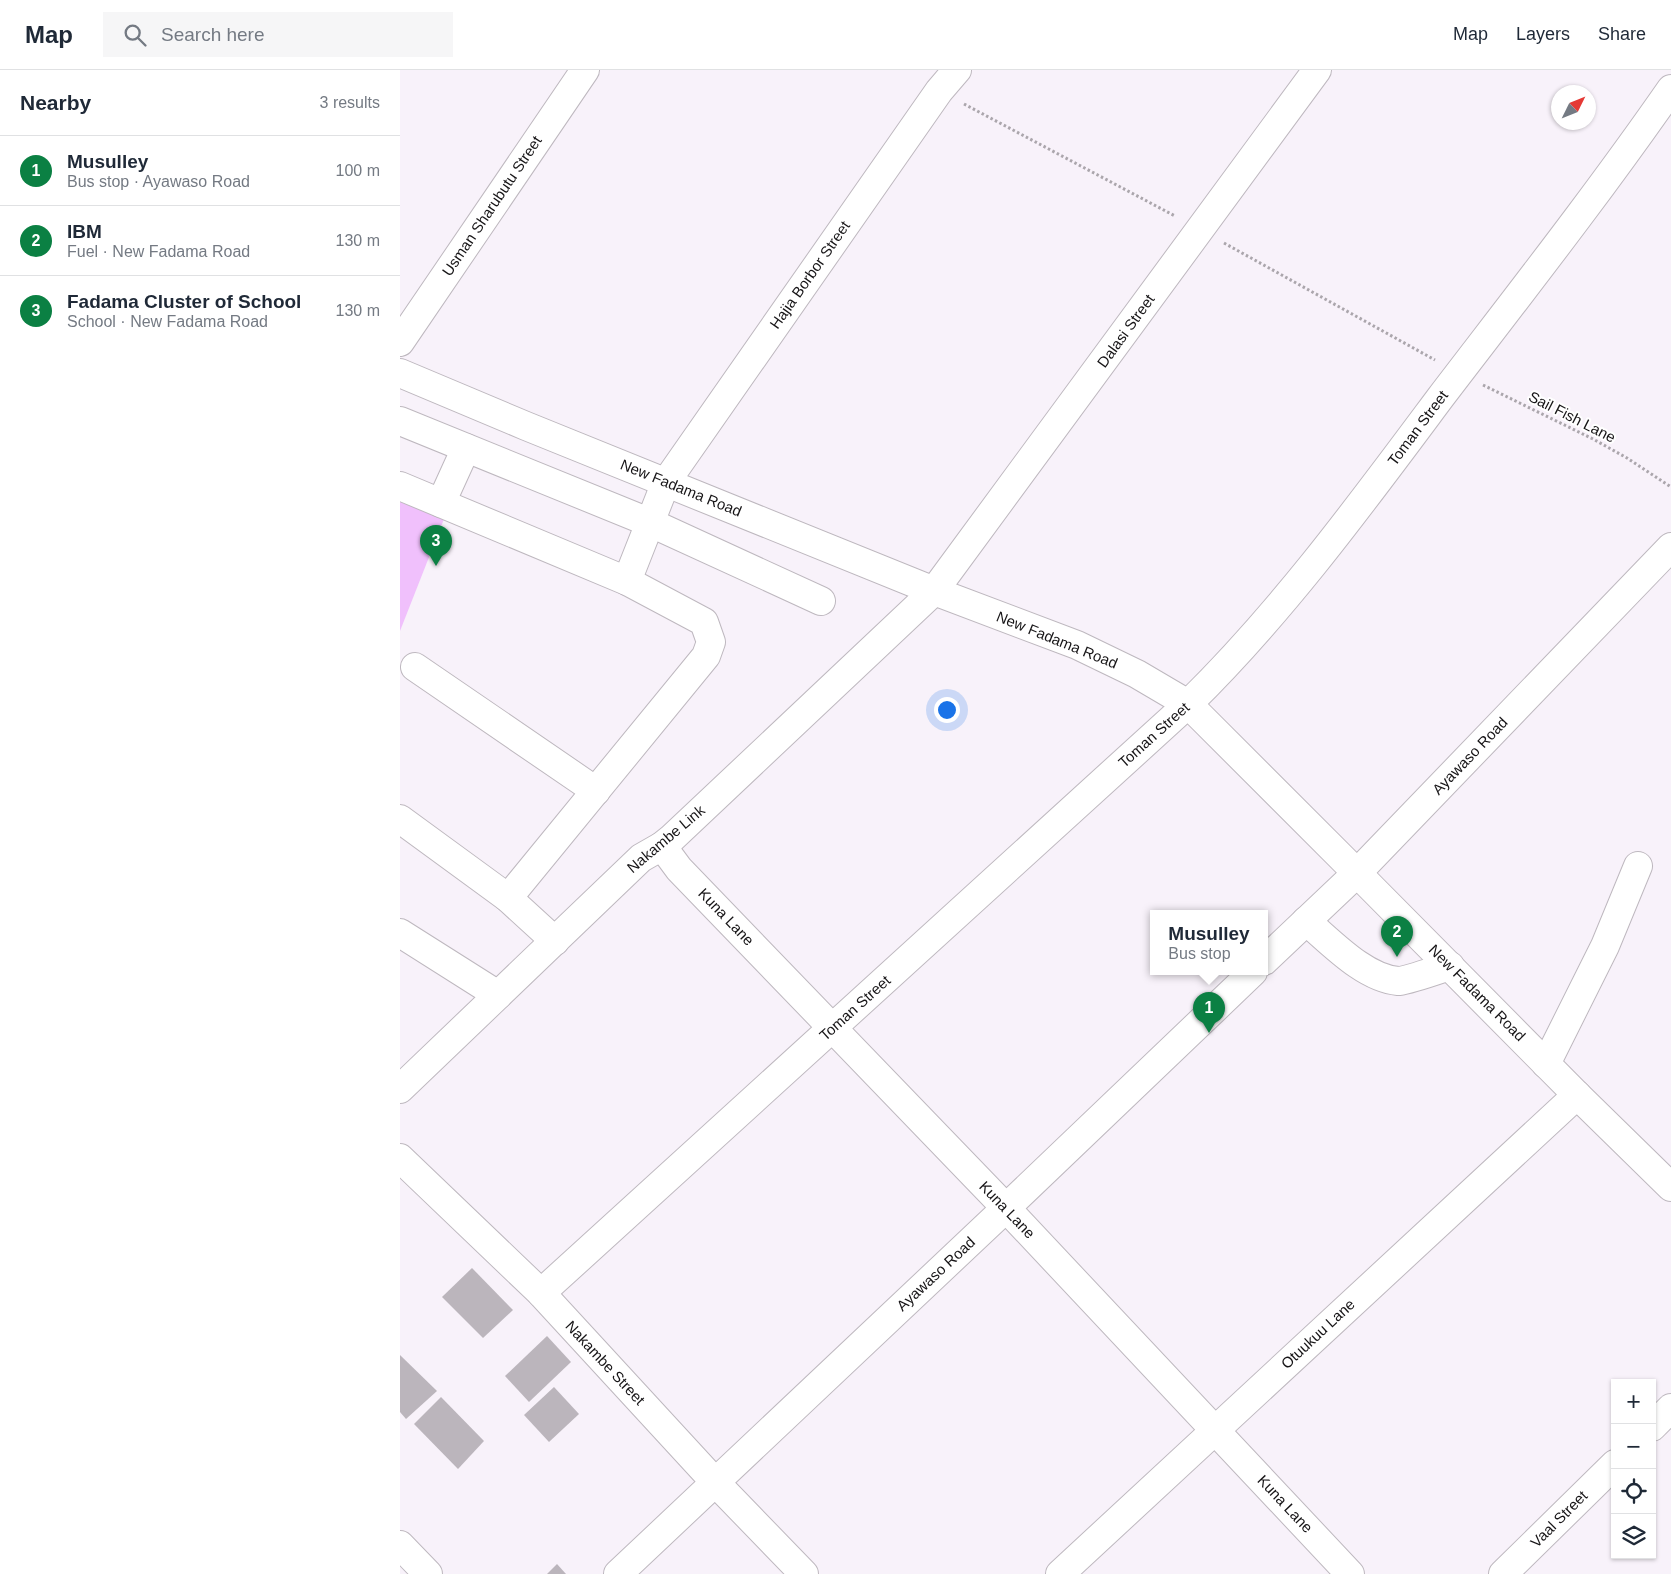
<!DOCTYPE html>
<html lang="en">
<head>
<meta charset="utf-8">
<style>
  :root { --surface:#fff; --page:#f6f6f7; --text:#1f2937; --muted:#747a83; --line:#e0e1e3; --accent:#0b8043 }
  body { margin:0; font-family:Arial,sans-serif; background:var(--page); color:var(--text) }
  .controls { position:absolute; right:15px; bottom:15px; display:grid; overflow:hidden; border-radius:0px; box-shadow:0 1px 4px #0004 }
  .controls button { width:45px; height:45px; display:grid; place-items:center; padding:0; border:0; border-bottom:1px solid var(--line); background:var(--surface); color:var(--text); font:25px sans-serif }
  .compass { position:absolute; left:1151px; top:15px; width:45px; height:45px; border-radius:50%; background:var(--surface); box-shadow:0 1px 4px #0004; rotate:47deg }
  .you { position:absolute; left:546px; top:639px; width:18px; height:18px; margin:-12px; border:4px solid #fff; border-radius:50%; background:#1a73e8; box-shadow:0 0 0 8px #1a73e833 }
  .badge { display:grid; place-items:center; width:32px; height:32px; border-radius:50%; background:var(--accent); color:#fff; font-size:16px; font-weight:700 }
  .pin { position:absolute; translate:-50% -41px; filter:drop-shadow(0 1px 2px #0008) }
  .pin::after { content:''; position:absolute; top:26px; width:18px; height:15px; background:inherit; clip-path:polygon(0 0,100% 0,50% 100%) }
  .popup { position:absolute; left:750px; top:840px; width:118px; height:65px; box-sizing:border-box; display:grid; place-content:center; border-radius:0px; background:var(--surface); filter:drop-shadow(0 1px 4px #0005); font-size:16px; white-space:nowrap; color:var(--muted) }
  .popup b { font-size:19px; color:var(--text) }
  .popup::after { content:''; position:absolute; left:50%; top:100%; margin-left:-10px; border:10px solid transparent; border-top-color:var(--surface) }
  .list { margin:0; padding:0; list-style:none }
  h2 { display:flex; justify-content:space-between; align-items:center; height:65px; margin:0; padding:0 20px; font-size:21px }
  h2 small { font-size:16px; font-weight:400; color:var(--muted) }
  .list li { display:grid; grid-template-columns:32px 1fr auto; gap:15px; align-items:center; box-sizing:border-box; height:70px; padding:0 20px; border-top:1px solid var(--line) }
  .list b { display:block; font-size:19px; white-space:nowrap }
  .list p { margin:0; font-size:16px; white-space:nowrap; color:var(--muted) }
  .list em { font-size:16px; font-style:normal; color:var(--muted) }
  .icon { flex:none; width:28px; height:28px; fill:none; stroke:currentColor; stroke-width:2; stroke-linecap:round; stroke-linejoin:round }
  .map { position:relative; flex:none; width:1271px; height:1504px; overflow:hidden }
  header { display:flex; align-items:center; gap:30px; box-sizing:border-box; height:70px; padding:0 25px; background:var(--surface); border-bottom:1px solid var(--line) }
  header strong { font-size:24px }
  nav { display:flex; gap:28px; margin-inline-start:auto; font-size:18px }
  .search { width:350px; height:45px; background:var(--page); display:flex; align-items:center; gap:12px; box-sizing:border-box; padding:0 18px; border-radius:0px; color:var(--muted); font-size:19px }
  main { display:flex }
  aside { flex:1; background:var(--surface) }
  .map>svg:first-child { display:block }
</style>
</head>
<body>
<header>
<strong>Map</strong>
<div class="search"><svg class="icon" aria-label="search" viewBox="0 0 24 24"><circle cx="10" cy="10" r="6"/><path d="M15 15l6 6"/></svg>Search here</div>
<nav><a>Map</a><a>Layers</a><a>Share</a></nav>
</header>
<main>
<aside>
<h2>Nearby<small>3 results</small></h2>
<ul class="list">
<li><span class="badge">1</span><div><b>Musulley</b><p>Bus stop · Ayawaso Road</p></div><em>100 m</em></li>
<li><span class="badge">2</span><div><b>IBM</b><p>Fuel · New Fadama Road</p></div><em>130 m</em></li>
<li><span class="badge">3</span><div><b>Fadama Cluster of School</b><p>School · New Fadama Road</p></div><em>130 m</em></li>
</ul>
</aside>
<div class="map">
<svg width="1271" height="1504" viewBox="0 0 1271 1504">
  <rect width="100%" height="100%" fill="#f8f2fa"/>
  <path fill="#f0c0fc" d="M0,432L44,449L0,561Z"/>
  <g fill="#bbb5bc">
    <path d="M72,1198L113,1240L83,1268L42,1227Z"/>
    <path d="M147,1266L171,1292L129,1332L105,1306Z"/>
    <path d="M0,1285L37,1321L6,1349L0,1342Z"/>
    <path d="M154,1317L179,1344L149,1372L124,1345Z"/>
    <path d="M41,1327L84,1371L58,1399L14,1354Z"/>
    <path d="M157,1494L166,1504H147Z"/>
  </g>
  <g fill="none" stroke-linecap="round" stroke-linejoin="round">
    <defs>
      <g id="minor">
        <path d="M0,272L185,0"/>
        <path d="M0,303L126,356L534,521L677,575L737,604L788,634L957,803L1177,1025L1271,1117"/>
        <path d="M0,351L251,453L421,531"/>
        <path d="M0,416L227,511L304,552L311,572L306,586L108,828"/>
        <path d="M41,433L66,378"/>
        <path d="M227,511L266,412L539,21L557,0"/>
        <path d="M15,597L196,721"/>
        <path d="M0,749L108,828L155,871"/>
        <path d="M262,776L279,799L606,1138L950,1504"/>
        <path d="M906,851C931,872 964,908 998,911C1007,911 1039,899 1050,896"/>
        <path d="M0,863L98,925"/>
        <path d="M864,891L957,803L1271,477"/>
        <path d="M1146,994L1205,876L1238,796"/>
        <path d="M0,1019L241,788L262,776L272,768L534,521L917,0"/>
        <path d="M0,1088L141,1223L315,1412L404,1504"/>
        <path d="M141,1223L788,634C882,542 961,434 1040,328C1118,226 1198,124 1271,19"/>
        <path d="M1252,1357L1271,1338"/>
        <path d="M0,1475L28,1504"/>
        <path d="M218,1504L606,1138L853,902"/>
        <path d="M660,1504L1177,1025"/>
        <path d="M1103,1504L1215,1394"/>
      </g>
    </defs>
    <use href="#minor" stroke="#beb8bf" stroke-width="30"/>
    <g stroke="#aba6ac" stroke-width="3" stroke-dasharray="2.5 2.5" stroke-linecap="butt">
      <path d="M564,34L775,146"/>
      <path d="M824,173L1035,290"/>
      <path d="M1083,315L1193,369L1227,388L1271,417"/>
    </g>
    <use href="#minor" stroke="#fff" stroke-width="28"/>
  </g>
  <g text-anchor="middle" stroke-width="4" stroke-linejoin="round" paint-order="stroke">
    <g font-size="15" fill="#161416" stroke="#fff">
      <text transform="translate(92 136) rotate(-56)" y="5">Usman Sharubutu Street</text>
      <text transform="translate(410 205) rotate(-55)" y="5">Hajia Borbor Street</text>
      <text transform="translate(726 261) rotate(-54)" y="5">Dalasi Street</text>
      <text transform="translate(1172 347) rotate(27)" y="5">Sail Fish Lane</text>
      <text transform="translate(1018 358) rotate(-53)" y="5">Toman Street</text>
      <text transform="translate(281 418) rotate(22)" y="5">New Fadama Road</text>
      <text transform="translate(657 570) rotate(22)" y="5">New Fadama Road</text>
      <text transform="translate(754 665) rotate(-42)" y="5">Toman Street</text>
      <text transform="translate(1070 686) rotate(-46)" y="5">Ayawaso Road</text>
      <text transform="translate(266 769) rotate(-40)" y="5">Nakambe Link</text>
      <text transform="translate(326 847) rotate(46)" y="5">Kuna Lane</text>
      <text transform="translate(1077 923) rotate(45)" y="5">New Fadama Road</text>
      <text transform="translate(455 938) rotate(-42)" y="5">Toman Street</text>
      <text transform="translate(607 1140) rotate(46)" y="5">Kuna Lane</text>
      <text transform="translate(536 1204) rotate(-43)" y="5">Ayawaso Road</text>
      <text transform="translate(918 1264) rotate(-43)" y="5">Otuukuu Lane</text>
      <text transform="translate(205 1293) rotate(47)" y="5">Nakambe Street</text>
      <text transform="translate(885 1434) rotate(47)" y="5">Kuna Lane</text>
      <text transform="translate(1159 1449) rotate(-45)" y="5">Vaal Street</text>
    </g>
  </g>
</svg>
<div class="controls">
<button>+</button>
<button>−</button>
<button><svg class="icon" aria-label="locate" viewBox="0 0 24 24"><circle cx="12" cy="12" r="6"/><path d="M12 2v4M12 18v4M2 12h4M18 12h4"/></svg></button>
<button><svg class="icon" aria-label="layers" viewBox="0 0 24 24"><path d="M12 4l9 5-9 5-9-5zM3 14l9 5 9-5"/></svg></button>
</div>
<svg class="compass" viewBox="-18 -18 36 36"><path d="M0-13l5 13h-10z" fill="#e53935"/><path d="M0 13l5-13h-10z" fill="#747a83"/></svg>
<div class="you"></div>
<div class="pin badge" style="left:809px;top:963px">1</div>
<div class="popup"><b>Musulley</b>Bus stop</div>
<div class="pin badge" style="left:997px;top:887px">2</div>
<div class="pin badge" style="left:36px;top:496px">3</div>
</div>
</main>
</body>
</html>
